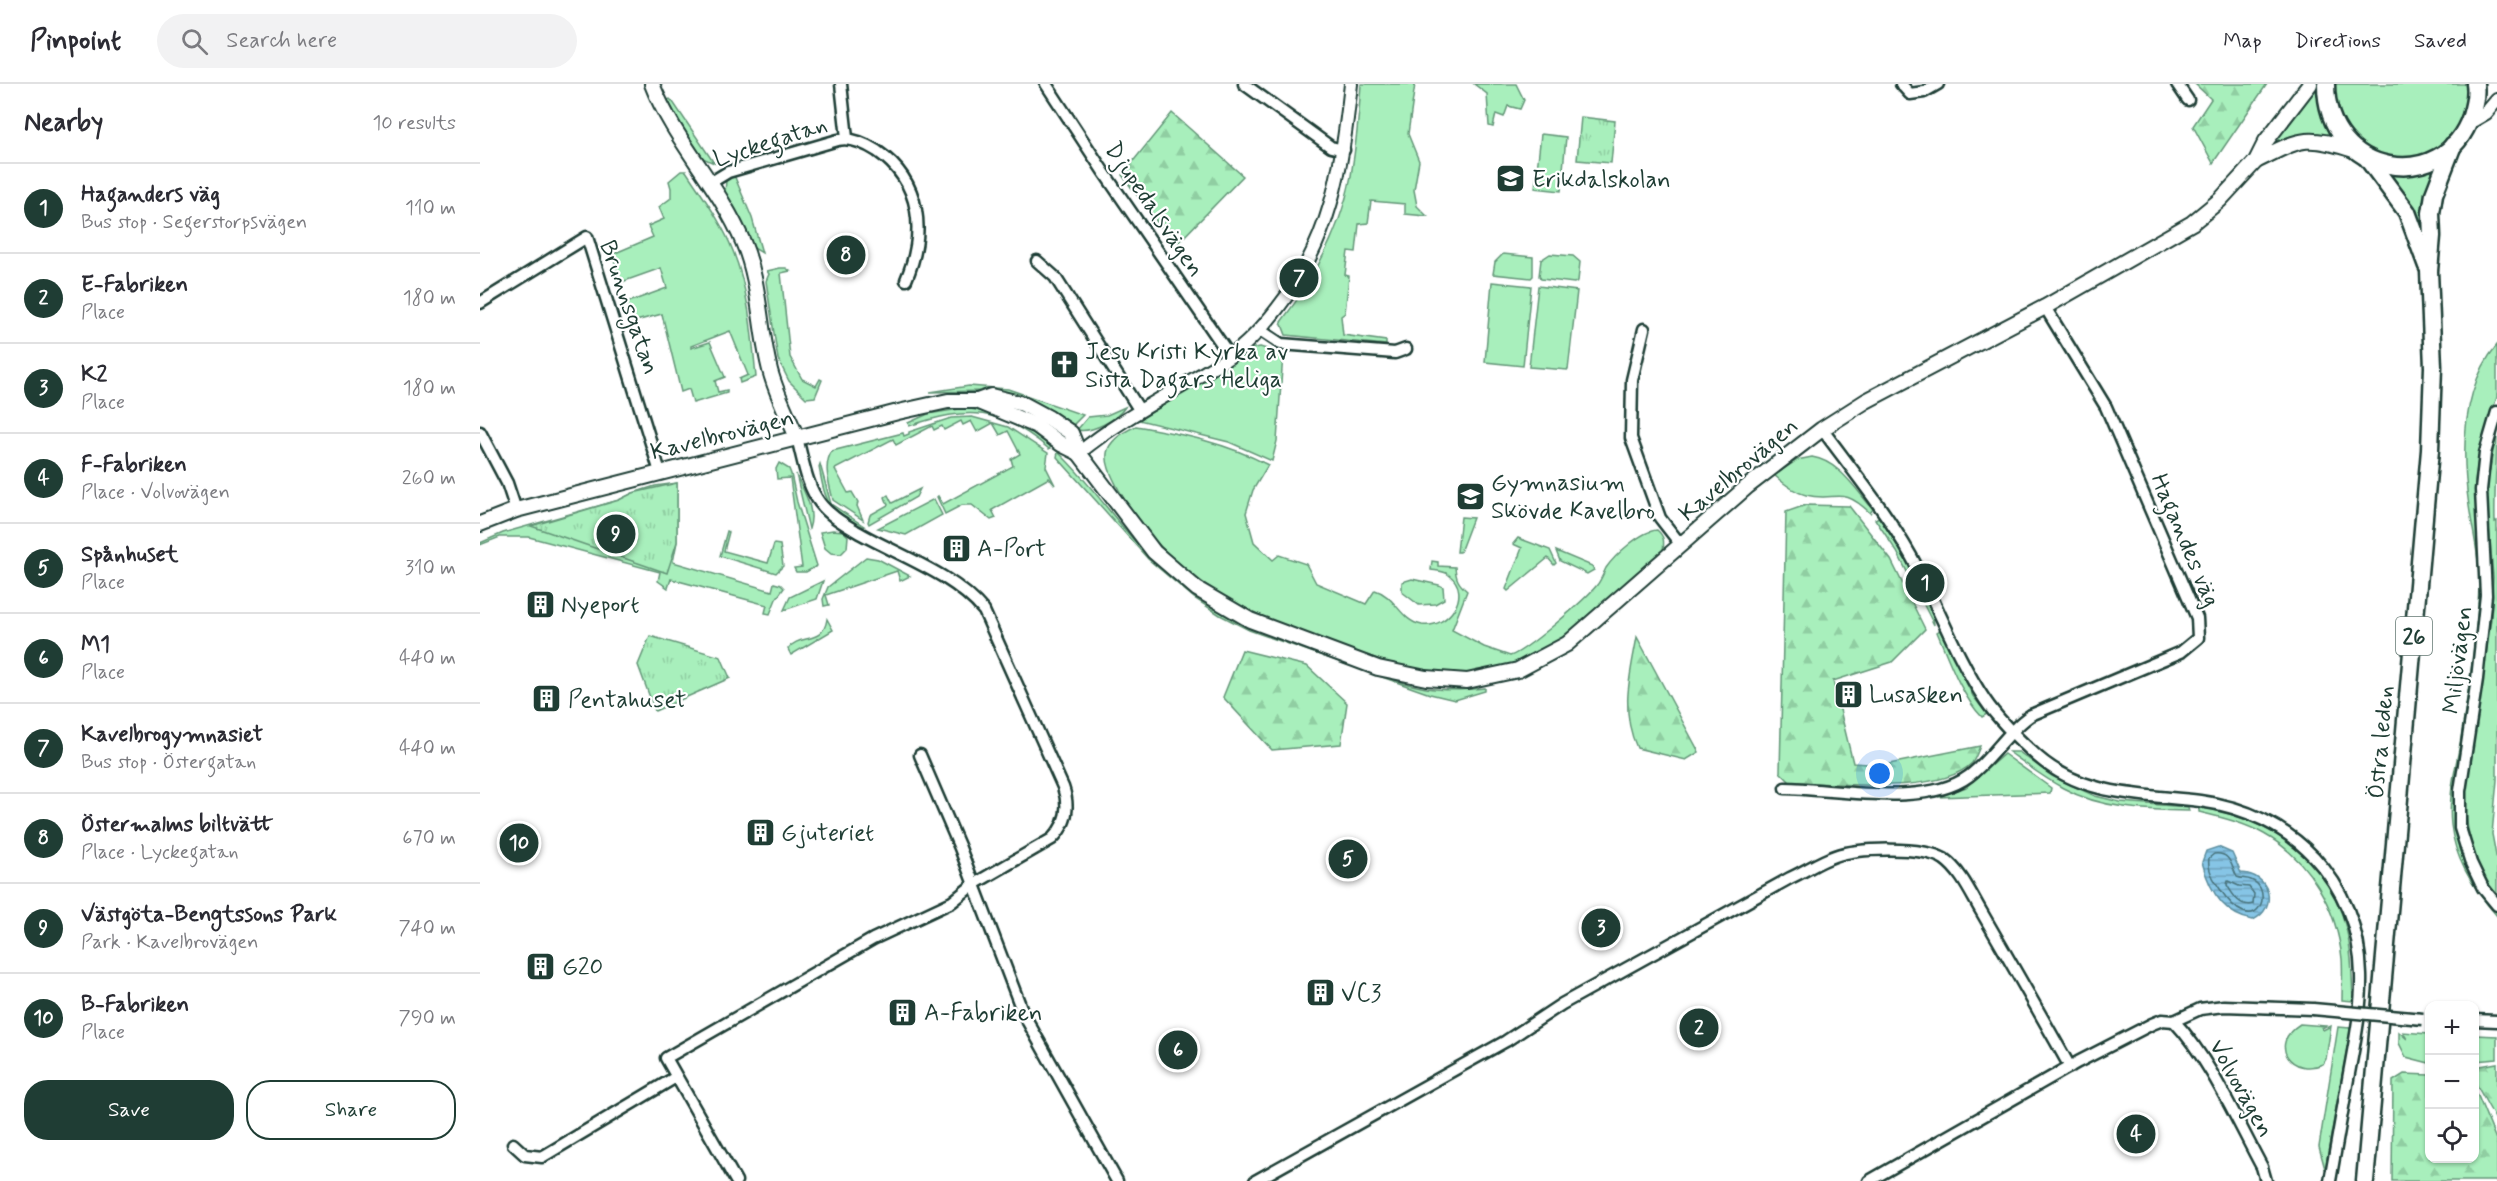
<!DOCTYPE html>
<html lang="en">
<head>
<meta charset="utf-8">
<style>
  :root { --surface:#fff; --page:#f2f2f3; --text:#2b2b33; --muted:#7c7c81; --line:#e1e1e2; --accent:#1f3d34 }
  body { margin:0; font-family:Mynerve,sans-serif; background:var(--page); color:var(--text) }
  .controls { position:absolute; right:18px; bottom:18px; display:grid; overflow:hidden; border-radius:12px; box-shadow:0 2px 4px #0004 }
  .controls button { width:54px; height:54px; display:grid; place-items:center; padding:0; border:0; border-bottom:2px solid var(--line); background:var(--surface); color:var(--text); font:30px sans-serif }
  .you { position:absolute; left:1400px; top:690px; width:21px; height:21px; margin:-15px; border:4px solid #fff; border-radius:50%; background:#1a73e8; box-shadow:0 0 0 9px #1a73e833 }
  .badge { display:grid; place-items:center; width:39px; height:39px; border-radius:50%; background:var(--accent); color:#fff; font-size:20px; font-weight:700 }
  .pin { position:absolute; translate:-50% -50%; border:3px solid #fff; box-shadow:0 2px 6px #0006 }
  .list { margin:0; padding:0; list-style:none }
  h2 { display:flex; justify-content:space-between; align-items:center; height:78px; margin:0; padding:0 24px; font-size:26px }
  h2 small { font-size:20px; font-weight:400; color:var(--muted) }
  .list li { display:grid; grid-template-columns:39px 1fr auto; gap:18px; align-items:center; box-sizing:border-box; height:90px; padding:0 24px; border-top:2px solid var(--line) }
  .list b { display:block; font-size:22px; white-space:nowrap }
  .list p { margin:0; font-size:20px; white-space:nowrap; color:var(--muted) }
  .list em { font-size:20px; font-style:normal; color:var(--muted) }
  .actions { display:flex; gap:12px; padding:18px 24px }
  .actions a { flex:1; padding:14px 0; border:2px solid var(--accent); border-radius:24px; text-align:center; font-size:21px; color:var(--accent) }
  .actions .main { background:var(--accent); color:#fff }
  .icon { flex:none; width:33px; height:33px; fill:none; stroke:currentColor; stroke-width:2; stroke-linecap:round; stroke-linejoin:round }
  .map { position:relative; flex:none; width:2017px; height:1097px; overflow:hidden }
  header { display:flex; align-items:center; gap:36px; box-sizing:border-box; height:84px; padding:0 30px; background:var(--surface); border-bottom:2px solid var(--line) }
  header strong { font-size:28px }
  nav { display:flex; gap:33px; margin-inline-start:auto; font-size:21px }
  .search { width:420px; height:54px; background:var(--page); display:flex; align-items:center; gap:15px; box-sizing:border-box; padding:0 21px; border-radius:33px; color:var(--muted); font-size:22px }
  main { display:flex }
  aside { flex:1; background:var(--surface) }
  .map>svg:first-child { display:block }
</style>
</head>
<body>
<header>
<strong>Pinpoint</strong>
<div class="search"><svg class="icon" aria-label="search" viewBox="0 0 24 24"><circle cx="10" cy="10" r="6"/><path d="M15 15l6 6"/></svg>Search here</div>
<nav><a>Map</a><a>Directions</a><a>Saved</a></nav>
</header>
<main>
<aside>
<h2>Nearby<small>10 results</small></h2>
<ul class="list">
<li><span class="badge">1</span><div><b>Haganders väg</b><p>Bus stop · Segerstorpsvägen</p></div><em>110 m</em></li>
<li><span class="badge">2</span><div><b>E-Fabriken</b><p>Place</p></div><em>180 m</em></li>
<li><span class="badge">3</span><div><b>K2</b><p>Place</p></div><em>180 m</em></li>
<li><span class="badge">4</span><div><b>F-Fabriken</b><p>Place · Volvovägen</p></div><em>260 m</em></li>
<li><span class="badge">5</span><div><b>Spånhuset</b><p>Place</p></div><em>310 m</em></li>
<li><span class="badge">6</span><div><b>M1</b><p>Place</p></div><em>440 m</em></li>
<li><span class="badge">7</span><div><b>Kavelbrogymnasiet</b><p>Bus stop · Östergatan</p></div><em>440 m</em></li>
<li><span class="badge">8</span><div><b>Östermalms biltvätt</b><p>Place · Lyckegatan</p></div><em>670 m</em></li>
<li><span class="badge">9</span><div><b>Västgöta-Bengtssons Park</b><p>Park · Kavelbrovägen</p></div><em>740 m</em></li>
<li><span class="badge">10</span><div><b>B-Fabriken</b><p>Place</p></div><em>790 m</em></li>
</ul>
<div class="actions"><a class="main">Save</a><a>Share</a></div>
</aside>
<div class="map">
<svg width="2017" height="1097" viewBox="0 0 2017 1097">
  <defs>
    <pattern id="forest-firs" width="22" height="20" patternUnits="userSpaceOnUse" patternTransform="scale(1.5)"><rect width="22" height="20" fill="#a8efbc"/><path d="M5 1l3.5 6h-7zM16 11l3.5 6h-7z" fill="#90cea2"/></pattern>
    <pattern id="park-tufts" width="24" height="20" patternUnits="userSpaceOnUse" patternTransform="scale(1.5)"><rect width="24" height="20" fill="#a8efbc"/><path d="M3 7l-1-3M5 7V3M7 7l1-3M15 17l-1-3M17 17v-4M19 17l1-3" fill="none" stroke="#90cea2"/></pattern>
    <pattern id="water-rules" width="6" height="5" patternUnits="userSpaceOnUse" patternTransform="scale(1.5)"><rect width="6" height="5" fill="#86c5e6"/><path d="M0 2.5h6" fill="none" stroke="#6da1bb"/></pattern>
  </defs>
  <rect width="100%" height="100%" fill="#fff"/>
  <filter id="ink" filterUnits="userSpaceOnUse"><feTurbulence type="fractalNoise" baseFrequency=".0167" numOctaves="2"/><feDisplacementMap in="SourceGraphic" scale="12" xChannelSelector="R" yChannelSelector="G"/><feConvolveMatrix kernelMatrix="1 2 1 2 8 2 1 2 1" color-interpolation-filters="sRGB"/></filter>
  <g filter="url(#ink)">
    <g fill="#a8efbc" stroke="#649678" stroke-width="1.5">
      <path d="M881,0H935L928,50L939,77L934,106L937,122L947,132L925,130V120L891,117L888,139L879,140L876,168L868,167L865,191L869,192L865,229L861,232L863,251L906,257V261L806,251L801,238C833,196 861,145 871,92C876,62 879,31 881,0Z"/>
      <path d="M994,0H1036L1044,16L1040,25L1028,22L1024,33L1016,30L1013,43L1009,42L1007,10Z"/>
      <path d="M1836,0H1841L1853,52C1830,49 1813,51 1791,62Z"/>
      <path d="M1853,0H1989L1987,28L1976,49L1960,64L1939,74L1916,76L1894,71L1861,41Z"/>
      <path d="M190,15L193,18L234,79L223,74L221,75L201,46L187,19V16Z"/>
      <path d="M1061,50L1086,53L1081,107L1055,104Z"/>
      <path d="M1962,75L1944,147H1942L1900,86Z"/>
      <path d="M201,87H206C223,113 242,138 253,167C269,207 272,251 276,293L260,299L259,295L268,291L250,247L211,262V264L230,258L245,293L235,297L238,308L247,306V309L213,319L209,305L201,308L182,230L152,238L146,219L187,204L181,184L139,199L133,170L173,153L168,142L184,135L179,123L191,114V104L189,97Z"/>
      <path d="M254,91L272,134L282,169L272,163L245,109L246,97Z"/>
      <path d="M1023,170L1053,173V192L1051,194L1013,190L1015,178Z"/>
      <path d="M1070,170L1093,172L1100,178L1098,197L1094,199L1061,195L1059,192L1061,176Z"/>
      <path d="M300,184H306L310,187L301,189L310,273L322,295L336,302L340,295L342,296L335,313L326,314L309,297L298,275L286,197L289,190L287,187Z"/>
      <path d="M1012,198L1051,202L1043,282L1005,278Z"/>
      <path d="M1058,202L1097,207L1088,286L1049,283Z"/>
      <path d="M2017,261V313L1999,368L1995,398L2002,499L1974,724L1979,764L1988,788L2004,814L2017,828V832C1994,806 1975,776 1971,741C1968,713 1975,686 1980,660C1988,608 1997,555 1999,502C2000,474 1993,449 1989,422C1981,368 1981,305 2017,261Z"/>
      <path d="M780,263L803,270L797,357L792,377L749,358L659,336L746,283L770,265Z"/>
      <path d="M489,302L528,305L603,331L591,343L506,307L450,308Z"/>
      <path d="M645,323C637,336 612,349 597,346L608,333L627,331Z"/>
      <path d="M486,324C519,330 546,341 572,362L569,365C519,323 489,322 429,342L428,339L448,330Z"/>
      <path d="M492,333L528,343L568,369L566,383L575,401L569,394L512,426L516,434L511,436L492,421H482L465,430L457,413L458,412L463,420L533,382L531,375L540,370L528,347L520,351L513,339L497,348L491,337L483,341L481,337L464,346L462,342L454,346L452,342L416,361L413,355L355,385L368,409L372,408L378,418L377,422L383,436L353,416C350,402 342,381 352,367L423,349L424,352L429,350V348L471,334Z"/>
      <path d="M656,342C702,350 747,359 788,381L773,406L766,429L774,458L793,476L799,471L826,480L836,499L886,520L895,506C916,512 920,537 942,541C969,545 993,509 969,491C965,487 957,487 951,486L952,477L958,478V482L975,483C976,495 978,499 987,507L972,546L1004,563L1030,572C1046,567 1105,516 1117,501C1121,496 1123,490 1126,484C1135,471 1161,447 1177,446C1185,453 1184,458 1183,468C1138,508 1093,559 1036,581C1008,592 971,593 941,587C914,582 886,571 859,562C806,543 753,524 709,488C680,465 656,438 639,406C621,373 620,359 656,342Z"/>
      <path d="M2017,346C2017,377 2014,407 2015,438L2017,437V696L2012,750L2017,777V811C1994,783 1986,750 1985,715L2011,535L2013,493L2006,405Z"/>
      <path d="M578,368C613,401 639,443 673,477C727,530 794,554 864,578C891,588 917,599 946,604C965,607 985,606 1005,604V607L975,616L950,610L769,546L740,531L714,514L668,475L577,373Z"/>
      <path d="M1332,373C1359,377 1376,406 1393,425L1390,429C1360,400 1357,419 1326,411C1314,408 1303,399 1294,391L1317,376Z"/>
      <path d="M299,379L309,385L311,390L317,418L337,482L326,488H316L314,484L322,483L310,394L297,395L296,385Z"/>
      <path d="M340,380L351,420L384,442L379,443C347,422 346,421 339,383Z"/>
      <path d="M316,390C324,408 336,426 329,445Z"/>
      <path d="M197,399V458L193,478L292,507L294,499L301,501L304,504L296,515L290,530L285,529L287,521L191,495L188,504L178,497L180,488L49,453H20L0,461V459L23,449L139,416L153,409L175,402Z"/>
      <path d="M440,405L436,413L389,440L388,438L390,431L408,421L405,413L408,411L412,419Z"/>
      <path d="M454,415L462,431L426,451L398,444Z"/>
      <path d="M981,433L993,434L980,468H977Z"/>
      <path d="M1399,433C1419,460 1453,507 1454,541L1417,468L1395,435Z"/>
      <path d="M353,446L363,447L368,452L367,464L361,470L351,469L345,464L340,448Z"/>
      <path d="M247,447L249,448L244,467L288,479L294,460L300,461L303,482L296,489L240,472Z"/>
      <path d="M1038,454L1070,466L1076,479L1074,481L1068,474L1028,507L1026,505L1042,464L1033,460Z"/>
      <path d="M1076,467L1112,482L1114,486L1107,490L1080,477Z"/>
      <path d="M386,473L398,475L430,492L420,497L417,487L346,511L349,521L344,522L343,515L348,503Z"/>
      <path d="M932,495L959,501L963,503L964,515L955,520L939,521L922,508V498Z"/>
      <path d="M343,497L337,515L304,526L310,513Z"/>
      <path d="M347,535L353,546L311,571L308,565C319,549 343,562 347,535Z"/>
      <path d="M1460,546L1493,612L1507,630L1502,633C1482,613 1468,574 1457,548Z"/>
      <path d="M1529,668H1539L1572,692L1615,712L1640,718L1708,723L1709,727C1666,726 1621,725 1583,704C1564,694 1547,681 1529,668Z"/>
      <path d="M1524,670L1571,704L1570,709L1458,713L1486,703Z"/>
      <path d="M1719,723C1787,734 1849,774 1866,844C1872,868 1872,893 1873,917L1862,916C1862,903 1863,888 1862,875C1857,824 1829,775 1784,750C1765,739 1740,733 1719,728Z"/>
      <path d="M1820,940L1846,942L1842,944L1843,946L1851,942L1846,975L1843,980C1812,993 1787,961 1820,940Z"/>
      <path d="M1858,943L1870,944V948L1845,1085L1839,1063Z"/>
      <path d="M1919,948L1927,955L1923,948L1949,950V979L1926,973L1919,959Z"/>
      <path d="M1995,951L2017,952V975L1995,977Z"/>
    </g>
    <g fill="url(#forest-firs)" stroke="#649678" stroke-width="1.5">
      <path d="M1715,0H1787L1733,79L1713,42L1731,15Z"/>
      <path d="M692,29L763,92L695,162L642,91Z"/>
      <path d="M1326,421L1369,422L1411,476L1445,545L1412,578L1353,597L1373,679L1404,681L1500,662C1498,667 1495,675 1492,679C1459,712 1355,699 1310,698L1300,688L1306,428Z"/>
      <path d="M1157,553L1219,668L1206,676L1157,664C1140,627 1150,592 1157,553Z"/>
      <path d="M762,566L827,582L867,619L861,660L792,666L743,613Z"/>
      <path d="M2017,979V1038L1995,998L1994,983Z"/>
      <path d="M1924,990L1949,991L1950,1074H1994L1995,1009L1998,1012L2017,1058V1097H1912L1913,997Z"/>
    </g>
    <g fill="url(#park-tufts)" stroke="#649678" stroke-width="1.5">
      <path d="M1101,33L1135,37L1131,79L1097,76Z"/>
      <path d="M197,399V458L187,489L51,442L139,416L153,409Z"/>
      <path d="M170,552L241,573L250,594L175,627L158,581Z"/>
    </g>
    <path fill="url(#water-rules)" stroke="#5d8f9f" stroke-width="1.5" d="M1738,763L1752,769L1761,789C1790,790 1799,823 1773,836C1743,831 1729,805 1722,778L1726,767Z"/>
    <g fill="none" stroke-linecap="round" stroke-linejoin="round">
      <g stroke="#48737b" stroke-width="1.5">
        <path d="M1734,770C1751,768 1751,782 1757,793C1762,795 1767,794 1771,796C1796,805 1776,860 1740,805C1734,796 1727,785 1729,774Z"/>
        <path d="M1748,797L1759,802L1769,803L1774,810L1773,820C1760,824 1753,811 1747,801Z"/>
      </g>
      <defs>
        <g id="minor">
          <path d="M361,0L367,54"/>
          <path d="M566,0L623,87L750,272"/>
          <path d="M764,0L851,63L864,66"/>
          <path d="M1421,0L1430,10L1444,8L1458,0"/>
          <path d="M1697,0L1708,16"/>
          <path d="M230,99L248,88L358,56C371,53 386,60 397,67C442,98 446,149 426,196"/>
          <path d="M557,177L575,193L660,327"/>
          <path d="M0,219L107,153L180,388"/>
          <path d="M1164,245L1152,296L1151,354L1180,434L1201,461"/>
          <path d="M780,246L801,260L915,269L926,265"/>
          <path d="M2017,328L2005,369L2001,406L2006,511L1997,595L1980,707V744L1991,779L2003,804L2017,821"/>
          <path d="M1342,345C1373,387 1406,427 1431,472C1457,519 1475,571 1505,616C1519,637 1539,656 1558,673C1604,713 1663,710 1720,717C1812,729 1879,797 1881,891C1882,925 1874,961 1868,995C1862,1029 1856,1063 1850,1097"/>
          <path d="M0,348L27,399L36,426"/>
          <path d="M440,671L480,764L543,929L637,1097"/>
          <path d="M1305,704C1357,705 1446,724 1489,692C1512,675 1527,647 1551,631L1701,568L1718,554L1717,534L1626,323L1565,223"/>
          <path d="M1994,936L2017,937"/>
          <path d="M1694,937C1730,975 1757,1037 1782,1083L1786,1097"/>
          <path d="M33,1060L45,1071L62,1073L196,993"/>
          <path d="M256,1097L186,974L393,855L472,818L494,800L572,755C587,740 590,723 583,703L504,527C473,489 417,471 376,447C363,439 349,431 340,419C326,401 323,375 317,354"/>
          <path d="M775,1097L1026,957L1082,920L1310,794C1325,787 1340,777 1355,772C1378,764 1443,762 1464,775C1481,787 1491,810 1501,827C1531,879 1561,931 1590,983"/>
          <path d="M1389,1097L1598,978L1672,940L1682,936L1694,937L1720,925L1744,922L1833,925"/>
        </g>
        <g id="tertiary">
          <path d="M1989,39L2006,29L2017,16"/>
          <path d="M599,369C645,331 700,306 749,273C768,260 783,243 797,225C851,157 862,84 871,0"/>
        </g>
        <g id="secondary">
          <path d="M172,0C194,57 239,101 263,158C280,198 279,240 289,282C294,306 308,331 317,354"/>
          <path d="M1776,77C1821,55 1824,50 1874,66"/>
          <path d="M497,317L557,342L581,360L599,369"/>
          <path d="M0,440L36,426L418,328L468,317H497L511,312L543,320L569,334L591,349L599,369L674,468L717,505L770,536L898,584L946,594L987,597L1038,586L1087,560L1268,402L1342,345L1386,317L1565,223L1712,139L1740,116L1776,77L1786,57L1830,0"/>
        </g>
        <g id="trunk">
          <path d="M1846,0C1846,93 1964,112 1991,32C1994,22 1997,11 1995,0"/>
          <path d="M1887,74L1927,128L1947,182"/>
          <path d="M1885,1097L1950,366L1953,283L1949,187L1952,152L1951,129L1954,110L1973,61"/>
        </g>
      </defs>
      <use href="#minor" stroke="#1f3d34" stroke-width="15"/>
      <use href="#tertiary" stroke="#1f3d34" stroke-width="16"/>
      <use href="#secondary" stroke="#1f3d34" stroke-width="18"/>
      <use href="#trunk" stroke="#1f3d34" stroke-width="21"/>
      <use href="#minor" stroke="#fff" stroke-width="10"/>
      <use href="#tertiary" stroke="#fff" stroke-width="12"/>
      <use href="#secondary" stroke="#fff" stroke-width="14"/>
      <use href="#trunk" stroke="#fff" stroke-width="16"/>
      <defs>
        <path id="minor-bridge" d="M1833,925L1943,935"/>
      </defs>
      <use href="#minor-bridge" stroke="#1f3d34" stroke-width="15" stroke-linecap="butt"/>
      <use href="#minor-bridge" stroke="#fff" stroke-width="10"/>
    </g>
  </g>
  <defs>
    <symbol id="school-square" viewBox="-11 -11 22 22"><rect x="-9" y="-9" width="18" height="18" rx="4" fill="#1f3d34" stroke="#fff"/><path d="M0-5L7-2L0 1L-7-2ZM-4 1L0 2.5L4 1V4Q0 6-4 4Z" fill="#fff"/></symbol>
    <symbol id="church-square" viewBox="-11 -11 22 22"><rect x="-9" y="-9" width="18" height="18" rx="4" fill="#1f3d34" stroke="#fff"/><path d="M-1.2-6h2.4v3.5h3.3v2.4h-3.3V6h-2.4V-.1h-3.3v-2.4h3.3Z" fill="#fff"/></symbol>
    <symbol id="building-square" viewBox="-11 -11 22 22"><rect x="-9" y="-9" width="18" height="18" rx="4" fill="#1f3d34" stroke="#fff"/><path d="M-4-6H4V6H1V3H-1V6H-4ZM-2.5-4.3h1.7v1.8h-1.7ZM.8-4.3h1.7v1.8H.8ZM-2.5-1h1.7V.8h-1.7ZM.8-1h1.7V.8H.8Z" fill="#fff"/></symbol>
  </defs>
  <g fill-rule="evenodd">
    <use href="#school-square" x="1014" y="78" width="33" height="33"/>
    <use href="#church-square" x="568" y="264" width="33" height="33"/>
    <use href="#school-square" x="974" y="396" width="33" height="33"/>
    <use href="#building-square" x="460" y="448" width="33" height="33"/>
    <use href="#building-square" x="44" y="504" width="33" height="33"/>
    <use href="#building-square" x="1352" y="594" width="33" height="33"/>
    <use href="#building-square" x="50" y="598" width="33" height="33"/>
    <use href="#building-square" x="264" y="732" width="33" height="33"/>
    <use href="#building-square" x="44" y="866" width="33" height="33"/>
    <use href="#building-square" x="824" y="892" width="33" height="33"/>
    <use href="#building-square" x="406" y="912" width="33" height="33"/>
  </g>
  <g text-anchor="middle" stroke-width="4.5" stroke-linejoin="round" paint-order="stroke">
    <rect fill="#fff" stroke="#627771" stroke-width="1.5" x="1916" y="533" width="36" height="38" rx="4.5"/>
    <g font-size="22" font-weight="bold" fill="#1f3d34">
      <text x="1934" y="560">26</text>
    </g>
    <g font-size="24" fill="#1f3d34" stroke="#fff">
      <text transform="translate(290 57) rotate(-18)" y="8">Lyckegatan</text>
      <text transform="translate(675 125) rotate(56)" y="8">Djupedalsvägen</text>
      <text transform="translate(150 223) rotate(71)" y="8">Brunnsgatan</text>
      <text transform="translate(242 350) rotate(-14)" y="8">Kavelbrovägen</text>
      <text transform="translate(1258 385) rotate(-40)" y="8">Kavelbrovägen</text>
      <text transform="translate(1706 456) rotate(67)" y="8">Hagandes väg</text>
      <text transform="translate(1977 576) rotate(-83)" y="8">Miljövägen</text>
      <text transform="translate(1900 658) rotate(-85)" y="8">Östra leden</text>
      <text transform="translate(1762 1004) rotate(61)" y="8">Volvovägen</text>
    </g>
    <g font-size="24" fill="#1f3d34" stroke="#fff" text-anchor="start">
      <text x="1052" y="103">Erikdalskolan</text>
      <text x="605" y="275">Jesu Kristi Kyrka av<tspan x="605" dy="28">Sista Dagars Heliga</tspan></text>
      <text x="1011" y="406">Gymnasium<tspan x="1011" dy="28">Skövde Kavelbro</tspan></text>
      <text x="497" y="472">A-Port</text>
      <text x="81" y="528">Nyeport</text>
      <text x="1389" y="618">Lusasken</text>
      <text x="88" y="623">Pentahuset</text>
      <text x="301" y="756">Gjuteriet</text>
      <text x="82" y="890">G20</text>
      <text x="861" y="917">VC3</text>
      <text x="444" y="936">A-Fabriken</text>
    </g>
  </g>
</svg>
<div class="controls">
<button>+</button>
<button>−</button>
<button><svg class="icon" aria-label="locate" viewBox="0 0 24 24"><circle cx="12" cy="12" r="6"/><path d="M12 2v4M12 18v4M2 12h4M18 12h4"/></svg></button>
</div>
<div class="you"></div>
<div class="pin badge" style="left:1445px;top:499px">1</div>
<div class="pin badge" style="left:1219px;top:944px">2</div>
<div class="pin badge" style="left:1121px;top:844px">3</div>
<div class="pin badge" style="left:1656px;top:1050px">4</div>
<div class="pin badge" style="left:868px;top:775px">5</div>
<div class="pin badge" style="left:698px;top:966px">6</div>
<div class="pin badge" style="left:819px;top:194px">7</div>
<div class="pin badge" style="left:366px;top:171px">8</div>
<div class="pin badge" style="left:136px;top:450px">9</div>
<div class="pin badge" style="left:39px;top:759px">10</div>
</div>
</main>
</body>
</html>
